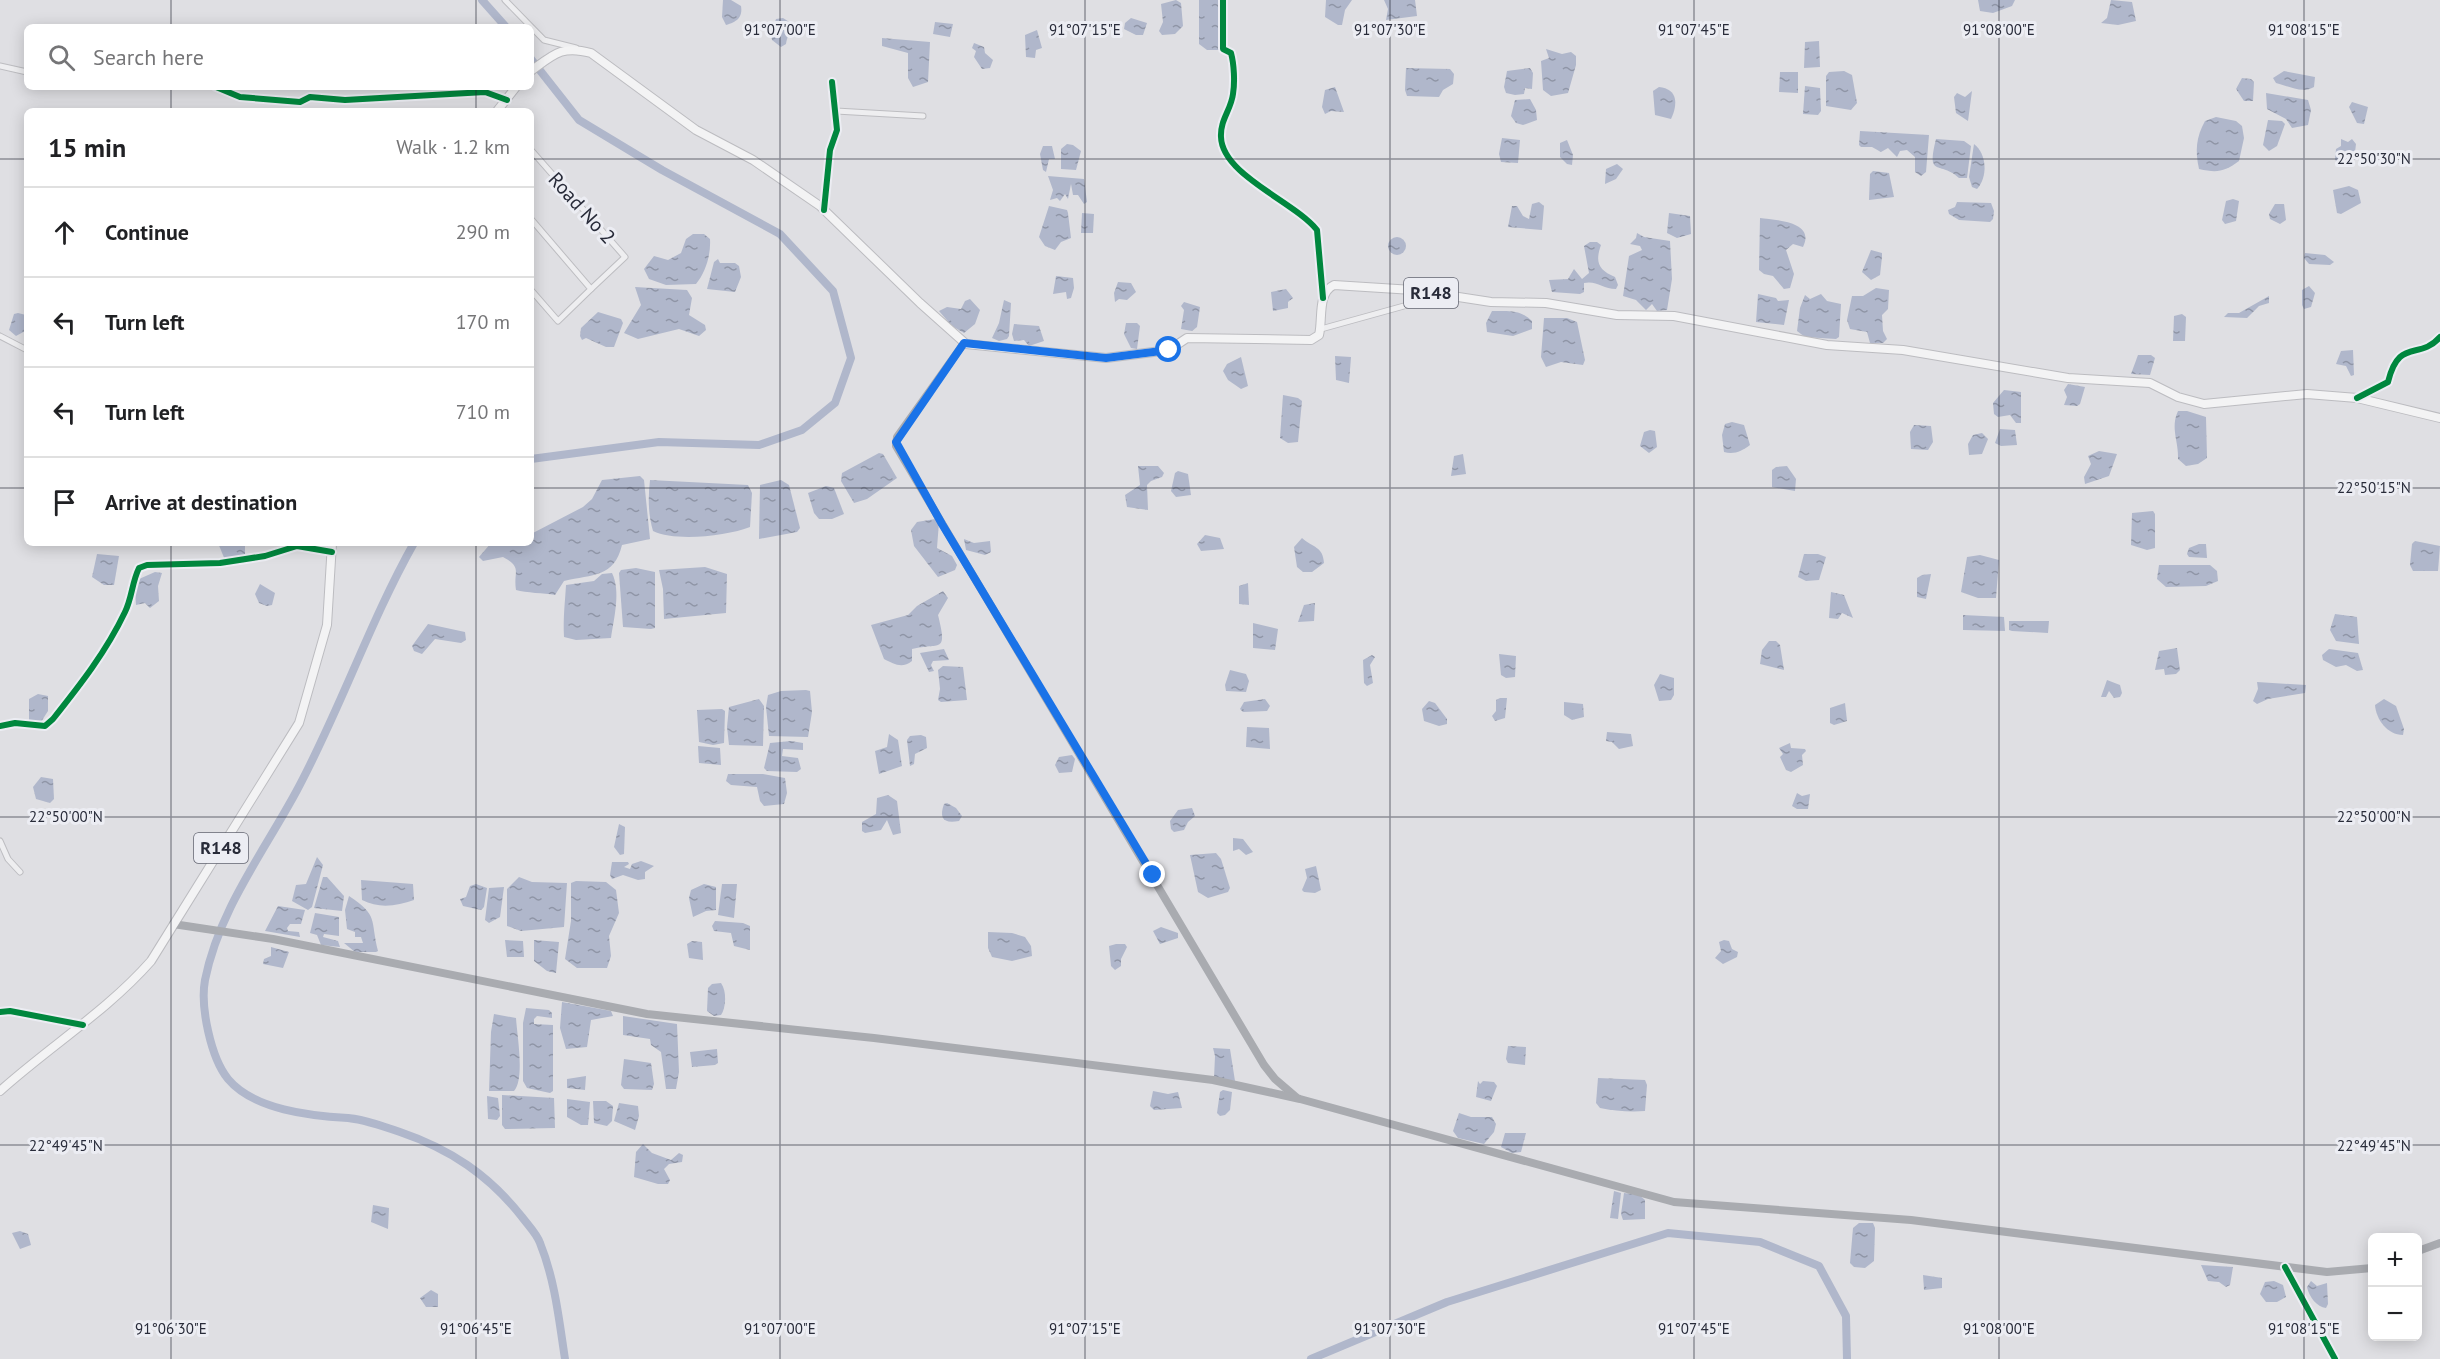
<!DOCTYPE html>
<html lang="en">
<head>
<meta charset="utf-8">
<style>
  :root { --surface:#fff; --page:#f6f6f6; --text:#202124; --muted:#757577; --line:#e0e0e0 }
  body { margin:0; font-family:"PT Sans",sans-serif; background:var(--page); color:var(--text) }
  .controls { position:absolute; right:18px; bottom:18px; display:grid; overflow:hidden; border-radius:9px; box-shadow:0 3px 15px #0003 }
  .controls button { width:54px; height:54px; display:grid; place-items:center; padding:0; border:0; border-bottom:2px solid var(--line); background:var(--surface); color:var(--text); font:30px sans-serif }
  .stop { position:absolute; width:18px; height:18px; margin:-14px; border:4px solid #1a73e8; border-radius:50%; background:#fff }
  .stop.end { background:#1a73e8; border-color:#fff; box-shadow:0 2px 6px #0008 }
  .list { margin:0; padding:0; list-style:none }
  h2 { display:flex; justify-content:space-between; align-items:center; height:78px; margin:0; padding:0 24px; font-size:26px }
  h2 small { font-size:20px; font-weight:400; color:var(--muted) }
  .list li { display:grid; grid-template-columns:39px 1fr auto; gap:18px; align-items:center; box-sizing:border-box; height:90px; padding:0 24px; border-top:2px solid var(--line) }
  .list b { display:block; font-size:22px; white-space:nowrap }
  .list em { font-size:20px; font-style:normal; color:var(--muted) }
  .icon { flex:none; width:33px; height:33px; fill:none; stroke:currentColor; stroke-width:2; stroke-linecap:round; stroke-linejoin:round }
  .map { position:relative; flex:none; width:2440px; height:1359px; overflow:hidden }
  .search { position:absolute; background:var(--surface); box-shadow:0 3px 15px #0003; left:24px; top:24px; width:510px; height:66px; display:flex; align-items:center; gap:15px; box-sizing:border-box; padding:0 21px; border-radius:9px; color:var(--muted); font-size:22px }
  .panel { position:absolute; background:var(--surface); box-shadow:0 3px 15px #0003; left:24px; top:108px; width:510px; height:438px; border-radius:9px }
  .map>svg:first-child { display:block }
</style>
</head>
<body>
<div class="map">
<svg width="2440" height="1359" viewBox="0 0 2440 1359">
  <defs>
    <pattern id="water-ripples" width="26" height="14" patternUnits="userSpaceOnUse" patternTransform="scale(1.5)"><rect width="26" height="14" fill="#b0b7cb"/><path d="M2 4q2-2 4 0t4 0M15 11q2-2 4 0t4 0" fill="none" stroke="#8f95a6"/></pattern>
  </defs>
  <rect width="100%" height="100%" fill="#dfdfe3"/>
  <g fill="url(#water-ripples)">
    <path d="M723,0H731L741,6C743,18 736,22 726,25L722,17Z"/>
    <path d="M1176,0L1181,3L1183,26L1175,34L1162,35L1159,31L1163,22L1161,4Z"/>
    <path d="M1199,0H1223L1220,50H1207L1199,44Z"/>
    <path d="M1326,0H1352L1345,10L1342,25H1338L1325,17Z"/>
    <path d="M1384,0H1415L1417,16L1386,20L1388,9Z"/>
    <path d="M1978,0H2015L2012,6L1993,13L1980,11Z"/>
    <path d="M2111,0L2132,2L2136,21L2118,25L2101,23L2107,18Z"/>
    <path d="M783,18L791,23C792,30 787,36 786,44L781,47L772,40L771,33L776,19Z"/>
    <path d="M1131,18L1147,23L1143,35H1136L1124,29L1125,23Z"/>
    <path d="M935,22L953,24L950,37L933,34Z"/>
    <path d="M1037,30L1042,48L1036,50L1035,58L1026,57L1025,35Z"/>
    <path d="M882,38L930,42L928,82L913,87L908,78V53L882,46Z"/>
    <path d="M1819,41L1820,67L1804,68L1805,42Z"/>
    <path d="M974,43L984,47L985,53L993,60L990,68L982,69L974,57L976,51L972,48Z"/>
    <path d="M1546,49L1562,54L1571,52L1576,56V65L1568,93L1551,96L1543,90L1541,61L1549,58Z"/>
    <path d="M1406,68L1450,69L1454,74L1453,84L1443,90L1439,97L1407,96L1405,90Z"/>
    <path d="M1530,68L1533,73L1532,89L1525,88L1524,94L1515,95L1506,93L1504,87L1507,71Z"/>
    <path d="M1844,71L1852,75L1857,103L1851,110L1826,106V76L1829,72Z"/>
    <path d="M2284,71L2315,77L2314,87C2302,94 2288,86 2276,83L2273,78Z"/>
    <path d="M1780,72H1798V93L1779,92Z"/>
    <path d="M2242,78L2251,79L2254,82L2253,101H2244L2236,89Z"/>
    <path d="M1805,86L1820,88L1821,111L1818,115L1803,114Z"/>
    <path d="M1335,87L1344,112L1331,111L1325,114L1322,107L1325,90Z"/>
    <path d="M1659,87C1678,89 1678,104 1671,119L1655,115L1653,91Z"/>
    <path d="M1972,91L1968,121L1956,113L1954,97L1957,93L1965,97Z"/>
    <path d="M2266,93L2308,100L2311,110L2308,125L2292,128L2286,119L2267,109Z"/>
    <path d="M1530,99L1536,110L1537,120L1523,125L1516,123L1511,116L1515,100Z"/>
    <path d="M2352,102L2368,107L2364,124L2357,123L2349,107Z"/>
    <path d="M2216,117L2236,121L2242,126L2244,138L2239,161C2224,172 2217,173 2199,169C2195,151 2196,137 2205,121Z"/>
    <path d="M2268,120L2282,121L2285,124L2277,146L2269,151L2263,145Z"/>
    <path d="M1860,131L1929,135L1926,172L1921,176L1915,172V157L1907,150L1900,151L1897,157L1888,148L1881,152L1872,147H1861L1859,145Z"/>
    <path d="M1502,138L1520,140L1518,163L1501,162L1499,154Z"/>
    <path d="M1936,139L1964,141L1971,146L1967,178H1959C1940,160 1926,179 1936,139Z"/>
    <path d="M2341,139L2348,142L2352,139L2356,144L2355,152L2348,155L2343,164L2335,160L2336,149L2341,146Z"/>
    <path d="M1567,140L1573,155L1572,165L1567,164L1560,157V143Z"/>
    <path d="M1067,144L1073,145L1081,151L1076,170L1061,169V149Z"/>
    <path d="M1974,144C1987,154 1988,177 1977,189L1972,187L1969,177Z"/>
    <path d="M1043,146H1052L1055,159H1049L1046,172L1043,170L1040,154Z"/>
    <path d="M1617,164L1623,169L1616,179L1605,184L1606,169Z"/>
    <path d="M1873,171L1889,173L1894,197L1869,200L1870,174Z"/>
    <path d="M1048,176L1084,179L1087,202L1084,204L1078,195H1073L1071,184L1068,199L1065,194L1060,201L1057,198L1050,200L1053,190Z"/>
    <path d="M2349,186L2358,190L2361,203L2341,214L2337,213L2333,190Z"/>
    <path d="M2233,199L2239,201L2236,221L2225,224L2222,220L2226,201Z"/>
    <path d="M1539,202L1544,206L1542,230L1508,227L1512,206H1517L1523,216L1529,219L1532,204Z"/>
    <path d="M1957,202L1991,203L1994,211L1993,219L1990,222L1959,220L1949,214L1948,210L1955,207Z"/>
    <path d="M2275,204H2284L2286,220L2280,224L2270,219L2269,214Z"/>
    <path d="M1049,206L1067,210L1068,213L1071,238L1061,242L1055,250L1045,246L1039,237Z"/>
    <path d="M1082,213L1094,214L1093,233H1081Z"/>
    <path d="M1669,213L1690,216L1691,234L1677,238L1667,233Z"/>
    <path d="M1760,218C1775,220 1816,221 1803,247L1793,244L1786,250L1794,274L1790,288L1784,289L1773,276L1764,274L1759,270Z"/>
    <path d="M1637,233L1644,237L1670,241L1672,279L1667,310L1657,311L1652,304L1646,310L1636,300L1623,296L1629,256L1642,250L1640,246L1630,244L1636,238Z"/>
    <path d="M693,234H704L710,239C711,254 706,272 696,284L666,285L649,279L644,269L654,256L668,260L681,253L686,239Z"/>
    <circle cx="1397" cy="246" r="9"/>
    <path d="M1590,242H1597L1601,245C1595,262 1598,270 1615,277L1618,285L1616,289C1603,289 1596,280 1584,283V292L1580,294L1552,292L1549,280L1568,279L1574,269L1582,279L1589,273L1584,246Z"/>
    <path d="M1871,250L1882,253V257L1880,275L1871,280L1862,272Z"/>
    <path d="M2305,253L2325,255L2334,262L2330,265L2309,264L2304,258Z"/>
    <path d="M718,259L720,263H735L739,266L741,277L735,292L707,289L714,262Z"/>
    <path d="M1056,276L1073,278L1074,288L1071,298L1067,299L1066,292L1053,294Z"/>
    <path d="M1118,282L1131,283L1136,292L1127,300L1119,299L1115,302L1114,293Z"/>
    <path d="M2309,286L2315,293L2311,307L2304,309L2302,305V290Z"/>
    <path d="M635,287L687,290L692,298L689,315L705,325L706,330L699,336L679,329L638,339L624,333L641,305Z"/>
    <path d="M1876,288L1889,290L1888,309L1882,315L1883,331L1887,339L1883,343H1870L1867,332L1850,329L1847,320L1852,296H1863Z"/>
    <path d="M1286,289L1293,298L1288,302V308L1273,311L1271,292Z"/>
    <path d="M1758,294L1776,298L1778,301L1789,300L1784,325L1756,322Z"/>
    <path d="M1821,294L1827,301L1841,304L1839,337L1836,339L1805,337L1797,331L1800,308L1805,295L1810,299Z"/>
    <path d="M2269,296V303L2259,306L2247,318L2224,317L2228,313H2239Z"/>
    <path d="M970,299L980,310L975,324L964,333L952,326L939,311L947,307L961,309L965,301Z"/>
    <path d="M1004,300L1011,303L1009,336L1007,339L999,341L992,338L999,323Z"/>
    <path d="M1184,302L1200,307L1197,327L1192,331L1181,329L1184,310L1181,306Z"/>
    <path d="M1492,311C1508,311 1520,309 1532,321V329L1513,336L1487,332L1486,323Z"/>
    <path d="M598,312L621,319L623,323L614,347H606L586,338L582,340L580,336L581,328Z"/>
    <path d="M18,313L26,315L27,330L16,336L9,330L14,314Z"/>
    <path d="M2182,314L2186,317L2185,341H2173L2174,316Z"/>
    <path d="M1544,318H1567L1577,322L1585,360L1583,365L1561,362L1546,367L1541,357Z"/>
    <path d="M1126,323H1137L1140,326L1137,349L1131,348L1124,334Z"/>
    <path d="M1014,324L1039,326L1044,341L1029,346L1024,340L1014,341L1012,334Z"/>
    <path d="M2353,350L2354,375L2351,376L2346,366L2336,364L2341,351Z"/>
    <path d="M2138,355H2151L2155,358L2150,375L2131,374Z"/>
    <path d="M1335,356L1351,357L1349,383L1336,380Z"/>
    <path d="M1241,357L1248,386L1241,389L1228,380L1223,371L1227,364Z"/>
    <path d="M2068,384L2085,387L2080,404L2077,406L2064,405L2067,397L2064,390Z"/>
    <path d="M2004,390L2021,392V423H2016L2010,415L1998,417L1994,414L1993,403Z"/>
    <path d="M1283,395L1298,398L1302,401L1298,442L1288,443L1280,438Z"/>
    <path d="M2178,411H2187L2206,417L2207,458L2198,464L2186,466L2178,459C2179,442 2170,428 2178,411Z"/>
    <path d="M1732,422L1744,425L1750,445C1742,451 1734,455 1724,452L1722,435L1725,424Z"/>
    <path d="M1914,425L1931,426L1933,442L1928,450L1911,449L1910,432Z"/>
    <path d="M2000,429L2015,430L2017,445L2001,446L1995,443Z"/>
    <path d="M1650,430L1655,431L1657,447L1649,453L1640,446L1644,432Z"/>
    <path d="M1982,433L1988,439L1982,454L1969,455L1968,444L1973,435Z"/>
    <path d="M2099,451L2117,454L2109,476L2085,484L2084,477L2091,464L2088,456Z"/>
    <path d="M879,453L883,454L897,478L867,499L854,503L841,481L842,473Z"/>
    <path d="M1463,454L1466,474L1451,476L1454,456Z"/>
    <path d="M1138,466H1158L1164,473L1162,477L1151,481L1147,485L1148,510L1127,507L1125,495L1140,485Z"/>
    <path d="M1787,466L1796,479L1795,491L1772,487V470L1776,467Z"/>
    <path d="M1178,471L1188,474L1191,495L1176,497L1171,491L1175,473Z"/>
    <path d="M640,476L644,480L650,539L622,545C614,578 593,574 564,581L555,595C544,593 526,593 516,590C513,571 523,568 503,557L483,561L479,557L491,543H531V534L583,507L592,499L602,480Z"/>
    <path d="M650,480L748,485L752,493L750,527C727,536 675,542 653,531C648,514 648,497 650,480Z"/>
    <path d="M781,480L789,485L800,528L797,532L759,539L760,485Z"/>
    <path d="M826,486L834,488L844,514L832,519H819L814,513L808,493Z"/>
    <path d="M2153,511L2155,514V548L2147,550L2131,545L2132,513Z"/>
    <path d="M935,519L939,522L937,548L952,556L957,565L955,570L938,577L914,546L911,530L917,522Z"/>
    <path d="M1205,535L1220,538L1224,549L1201,551L1197,544Z"/>
    <path d="M1302,538C1313,548 1323,546 1324,563L1312,572H1303L1297,567L1294,547Z"/>
    <path d="M964,539L974,543L990,541L991,552L985,555L966,550Z"/>
    <path d="M2415,541L2440,546L2438,571H2413L2410,565L2412,544Z"/>
    <path d="M218,543H245V555L235,560H225Z"/>
    <path d="M2199,544H2206L2207,558L2189,557L2187,554L2189,548Z"/>
    <path d="M97,554L119,556L114,585H104L92,577Z"/>
    <path d="M1804,554H1818L1826,557L1819,580L1806,581L1798,577Z"/>
    <path d="M1980,555L1999,560L1996,598H1978L1961,592L1967,557Z"/>
    <path d="M2159,565H2210L2217,571L2218,581L2206,586L2166,587L2157,579Z"/>
    <path d="M705,567L727,574L726,613L664,619L663,589L659,570Z"/>
    <path d="M636,568L655,572V628L651,629L623,627L619,573L621,570Z"/>
    <path d="M155,572L162,573L158,586L159,601L150,608L145,603L136,605L135,590L139,579Z"/>
    <path d="M612,573C621,591 614,618 611,638L576,640L564,637C563,617 565,603 566,585L594,581L602,574Z"/>
    <path d="M1931,574L1926,599L1917,597V578L1922,575Z"/>
    <path d="M1248,583L1249,605L1239,604V586Z"/>
    <path d="M260,584L275,593L272,605L267,606L259,603L255,594Z"/>
    <path d="M943,591L948,598L938,615C948,655 940,642 912,649V661C902,669 894,664 884,659L871,625L908,615L917,606Z"/>
    <path d="M1831,592L1844,595L1853,618L1842,613L1838,619L1829,618Z"/>
    <path d="M1315,603L1314,621L1298,622L1304,605Z"/>
    <path d="M2335,614L2357,617L2359,644L2336,641L2330,630Z"/>
    <path d="M1963,615L2004,617L2005,631L1963,630Z"/>
    <path d="M2009,621H2049L2048,633L2012,631L2009,630Z"/>
    <path d="M1253,623L1278,629L1275,650L1253,648Z"/>
    <path d="M428,624L465,632L466,640L461,643L435,639L422,654L414,651L412,646Z"/>
    <path d="M1769,641H1776L1780,645L1784,670L1760,664L1762,650Z"/>
    <path d="M2177,648L2180,670L2176,674L2165,675L2164,669L2155,670L2159,651Z"/>
    <path d="M944,649L949,660L933,661L931,665L934,671L929,672L920,653Z"/>
    <path d="M2329,649L2358,653L2363,670L2357,671L2346,665L2336,667L2323,660L2322,655Z"/>
    <path d="M1499,654L1516,656L1515,677L1506,678L1501,675Z"/>
    <path d="M1372,655L1375,657L1370,665L1373,683L1367,686L1364,683L1363,660Z"/>
    <path d="M943,666L963,667L967,700L941,702L938,700L940,689L938,670Z"/>
    <path d="M1230,670L1246,674L1249,681L1246,692L1226,691L1225,685Z"/>
    <path d="M1660,674L1674,678V695L1671,700L1659,701L1654,685Z"/>
    <path d="M2107,680L2120,685L2122,693L2120,697L2114,698L2109,691L2106,697H2101Z"/>
    <path d="M2257,682L2306,685L2305,693L2268,699L2257,704L2253,701L2258,689Z"/>
    <path d="M806,690L810,691L812,712L808,737L769,736L766,707L768,695L781,691Z"/>
    <path d="M38,694L48,696V711L41,722L34,724L29,722V699Z"/>
    <path d="M1500,698H1507L1505,718L1495,721L1492,716L1496,711V700Z"/>
    <path d="M759,699L764,706L763,746L729,745L727,727L729,707Z"/>
    <path d="M1265,699L1270,706L1267,711L1243,712L1240,709L1244,702Z"/>
    <path d="M2384,699L2396,706L2404,729L2403,735C2387,735 2376,719 2375,705Z"/>
    <path d="M1429,701L1435,703L1447,719V724L1439,726L1424,721L1422,709Z"/>
    <path d="M1564,702L1583,704L1584,717L1572,720L1564,715Z"/>
    <path d="M1845,703L1847,721L1834,725L1830,723V708Z"/>
    <path d="M722,709L725,711L724,743L713,745L699,742L697,710Z"/>
    <path d="M1247,727L1269,728L1270,749L1246,747Z"/>
    <path d="M1607,732L1631,734L1633,746L1619,749L1612,742L1606,741Z"/>
    <path d="M889,734L898,740L902,766L879,774L875,751L887,747Z"/>
    <path d="M921,735L926,737L927,748L915,754L914,764L910,766L907,740L910,736Z"/>
    <path d="M791,741L803,743V750L783,749L782,756L798,758L801,769L797,772L767,771L764,768L770,743Z"/>
    <path d="M1790,743L1791,748L1805,749L1806,751L1802,755L1803,765L1791,772L1786,770L1780,757L1783,754L1779,748Z"/>
    <path d="M698,746L720,748L721,765L699,763Z"/>
    <path d="M1072,755L1075,759L1072,772L1059,773L1055,765L1059,757Z"/>
    <path d="M728,774H763L785,778L787,793L784,804L764,806L760,801L757,787L731,785L726,781Z"/>
    <path d="M41,777L53,779L54,799L50,803L36,799L33,787Z"/>
    <path d="M1797,793L1802,796L1810,794L1808,809H1797L1792,806Z"/>
    <path d="M888,795L897,801L901,833L893,835L887,820L881,830L865,833L862,831V822L876,814L877,798Z"/>
    <path d="M947,803L956,808L962,816L959,821C943,824 939,818 944,804Z"/>
    <path d="M1192,808L1195,816L1188,822L1184,830L1174,832L1171,829L1170,821L1178,810Z"/>
    <path d="M619,824L625,827L624,854L620,855L614,847Z"/>
    <path d="M1233,838L1243,839L1253,852L1246,855L1239,849L1233,851Z"/>
    <path d="M1216,853L1221,859L1230,888L1228,892L1208,898L1198,892L1190,855Z"/>
    <path d="M317,857L323,865L312,907L308,910L292,901L296,885L306,884Z"/>
    <path d="M641,861L654,866L645,872V879L638,880L623,875L612,879L610,875L612,862H628L629,864L624,867L630,869L632,864Z"/>
    <path d="M1316,866L1321,890L1315,893L1304,892L1302,890L1307,878L1305,869Z"/>
    <path d="M323,877H327L344,896L342,911L314,908Z"/>
    <path d="M519,877L532,882L567,883L564,927L521,931L507,926V889Z"/>
    <path d="M361,880L413,884L414,900C397,906 379,909 362,900Z"/>
    <path d="M576,881L606,882L616,890L619,913L609,936L611,956L607,968H577L565,959L571,921V883Z"/>
    <path d="M476,884L487,888L484,907L481,910L463,906L460,899L466,897L470,886Z"/>
    <path d="M704,884L716,887V910L706,911L693,917L689,898L691,890Z"/>
    <path d="M722,884H737L734,918L718,915Z"/>
    <path d="M504,887L500,917L489,923L485,920L489,888Z"/>
    <path d="M349,896C379,916 370,919 378,951L376,952H355L344,943H363L361,937H355V932L347,929L345,910Z"/>
    <path d="M278,906L305,910L301,924H290L287,928L288,931L299,932L300,937L265,931Z"/>
    <path d="M315,913L339,917V936L324,934L323,937L338,941L340,947L321,945L317,935L310,933Z"/>
    <path d="M715,921L743,923L750,926V950L734,946L731,933L714,931L712,926Z"/>
    <path d="M1161,927L1178,933V938L1160,944L1153,931Z"/>
    <path d="M988,932L1012,933L1025,937L1031,946L1032,956L1012,961L992,957L988,948Z"/>
    <path d="M505,940L523,941L524,957H507Z"/>
    <path d="M534,940L559,942L556,973L547,971L534,961Z"/>
    <path d="M1724,940L1729,941L1732,949L1738,952L1737,957L1723,964L1715,958L1721,951L1719,942Z"/>
    <path d="M692,941L702,942L703,960L689,958L687,944Z"/>
    <path d="M1116,944H1125L1127,947L1121,959V966L1115,970L1111,966L1109,946Z"/>
    <path d="M271,947L289,952L283,968L263,964L264,959L271,956Z"/>
    <path d="M721,983C727,991 726,1008 721,1015L714,1016L707,1011L708,988L712,984Z"/>
    <path d="M562,1002L611,1011L613,1016L591,1020L587,1047L566,1049L560,1028Z"/>
    <path d="M526,1008L549,1010L552,1013V1018L537,1016L534,1019V1024L553,1025V1091L550,1093L527,1088L523,1081V1023Z"/>
    <path d="M494,1014L516,1018C517,1035 525,1079 514,1091H489L491,1032Z"/>
    <path d="M623,1016L677,1024L679,1072L676,1089H666L661,1052L651,1045L650,1039L623,1035Z"/>
    <path d="M1508,1046L1526,1047L1525,1065L1508,1063L1506,1059Z"/>
    <path d="M1213,1048L1230,1049L1235,1081L1214,1078L1215,1056Z"/>
    <path d="M717,1049L718,1063L715,1065L692,1067L690,1052Z"/>
    <path d="M624,1059L651,1063L654,1084L652,1090L624,1089L621,1085Z"/>
    <path d="M586,1076L585,1090L567,1088V1079Z"/>
    <path d="M1598,1078L1645,1080L1647,1085L1645,1111C1630,1112 1614,1111 1600,1108L1596,1103Z"/>
    <path d="M1478,1081L1480,1084L1483,1081L1494,1082L1497,1086L1491,1101L1476,1097Z"/>
    <path d="M1223,1090L1232,1092L1230,1110L1225,1115L1220,1116L1217,1113L1220,1092Z"/>
    <path d="M1153,1091L1168,1094L1178,1092L1182,1108L1154,1110L1150,1106Z"/>
    <path d="M502,1095L554,1098L555,1128L505,1129L502,1125Z"/>
    <path d="M487,1096L498,1098L500,1116L497,1120L488,1119Z"/>
    <path d="M567,1099L590,1102L588,1125H581L567,1117Z"/>
    <path d="M593,1101H606L613,1106L612,1121L607,1126L594,1123Z"/>
    <path d="M619,1103L638,1106L639,1116L635,1130L614,1121Z"/>
    <path d="M1459,1113L1471,1117H1492L1496,1124L1494,1132L1484,1144L1458,1138L1453,1131Z"/>
    <path d="M1505,1133H1526L1521,1152L1512,1153L1501,1147Z"/>
    <path d="M643,1144L652,1153L671,1160L679,1153L683,1155L682,1162L669,1164L664,1169L670,1180L668,1184H658L634,1177L636,1152Z"/>
    <path d="M1614,1191L1621,1193L1618,1219L1610,1218Z"/>
    <path d="M1624,1193L1639,1195L1645,1200V1219L1623,1220L1621,1214Z"/>
    <path d="M373,1205L389,1208L388,1229L371,1222Z"/>
    <path d="M1859,1223H1873L1875,1228L1874,1261L1865,1268L1854,1267L1850,1263L1853,1228Z"/>
    <path d="M20,1231L28,1234L31,1245L20,1249L12,1233Z"/>
    <path d="M2201,1265L2233,1267L2230,1285L2226,1287L2219,1282L2208,1281Z"/>
    <path d="M1923,1275L1942,1278V1288L1924,1290Z"/>
    <path d="M2274,1281L2283,1285L2286,1297L2277,1302H2266L2260,1294L2265,1282Z"/>
    <path d="M2311,1281L2317,1286L2327,1283L2328,1304L2326,1308C2317,1307 2309,1297 2307,1287Z"/>
    <path d="M431,1290L438,1294V1307H426L420,1298Z"/>
  </g>
  <g fill="none" stroke-linecap="round" stroke-linejoin="round">
    <g stroke="#b0b7cb" stroke-width="8">
      <path d="M482,0L506,27"/>
      <path d="M531,59L579,120L662,170L780,234L833,291L851,358L835,403L802,430L759,445L659,442L531,459"/>
      <path d="M414,543C369,623 340,711 296,792C263,853 219,910 205,980C200,1007 211,1058 228,1079C254,1110 311,1116 348,1118C366,1120 383,1126 400,1132C450,1149 489,1175 522,1217C528,1225 537,1234 540,1243C555,1280 559,1320 565,1359"/>
      <path d="M1311,1359L1447,1302L1668,1233L1760,1242L1819,1266L1846,1316L1847,1359"/>
    </g>
    <defs>
      <g id="minor">
        <path d="M505,0L544,40L576,48"/>
        <path d="M1223,0V49L1231,53C1234,64 1235,82 1233,94C1231,110 1220,120 1221,137C1222,175 1295,202 1317,230L1322,296"/>
        <path d="M0,66L27,72"/>
        <path d="M216,87L240,97L300,102L310,97L345,100L485,92L507,100"/>
        <path d="M836,111L923,116"/>
        <path d="M531,150L625,257L591,289"/>
        <path d="M824,210L830,150L837,130L832,82"/>
        <path d="M531,219L591,289L558,321L531,290"/>
        <path d="M1321,329L1440,296"/>
        <path d="M0,336L27,350"/>
        <path d="M0,726L15,723L45,726L53,719C80,685 106,652 125,612C132,598 132,582 139,568L147,565L220,563L265,556L297,546L332,552"/>
        <path d="M0,841L8,859L20,872"/>
        <path d="M0,1012L10,1011L81,1024"/>
        <path d="M2285,1267L2335,1359"/>
      </g>
      <path id="tertiary" d="M2357,398L2388,382C2399,337 2419,361 2440,337"/>
      <g id="primary">
        <path d="M531,71C554,54 562,45 591,53L696,130L753,160L820,206L920,303L966,344L1106,358L1169,350L1187,338L1311,340L1319,335C1323,319 1317,293 1334,285L1413,290L1491,302L1546,303L1617,315L1674,316L1827,345L1903,350L2068,378L2150,383L2178,397L2204,404L2307,394L2357,398L2440,418"/>
        <path d="M497,111L516,87"/>
        <path d="M0,1091C50,1046 107,1011 151,961L299,723L327,625L332,543"/>
      </g>
    </defs>
    <use href="#minor" stroke="#bdbdc1" stroke-width="7"/>
    <use href="#tertiary" stroke="#bdbdc1" stroke-width="8"/>
    <use href="#primary" stroke="#bcbcc0" stroke-width="10"/>
    <use href="#minor" stroke="#eeeef0" stroke-width="5"/>
    <use href="#tertiary" stroke="#eeeef0" stroke-width="7"/>
    <g stroke="#a9abb0" stroke-width="8">
      <path d="M964,343L897,437L896,446L1264,1065L1275,1079L1296,1097"/>
      <path d="M173,924L273,939L647,1014L874,1038L1213,1080L1300,1099L1674,1202L1911,1220L2327,1272L2372,1268"/>
      <path d="M2418,1251L2440,1243"/>
    </g>
    <use href="#primary" stroke="#f3f3f4" stroke-width="8"/>
    <defs>
      <g id="cycleway">
        <path d="M1223,0V49L1231,53C1234,64 1235,82 1233,94C1231,110 1220,120 1221,137C1222,175 1295,202 1317,230L1323,298"/>
        <path d="M216,87L240,97L300,102L310,97L345,100L485,92L507,100"/>
        <path d="M824,210L830,150L837,130L832,82"/>
        <path d="M2357,398L2388,382C2399,337 2419,361 2440,337"/>
        <path d="M0,726L15,723L45,726L53,719C80,685 106,652 125,612C132,598 132,582 139,568L147,565L220,563L265,556L297,546L332,552"/>
        <path d="M0,1012L10,1011L83,1025"/>
        <path d="M2285,1267L2335,1359"/>
      </g>
    </defs>
    <use href="#cycleway" stroke="#ecedf3" stroke-width="10"/>
    <use href="#cycleway" stroke="#00873e" stroke-width="6"/>
  </g>
  <g fill="none" stroke-linecap="round" stroke-linejoin="round">
    <path stroke="#1a73e8" stroke-width="8" d="M1153,875L942,524L896,442L964,343L1106,358L1169,350"/>
  </g>
  <path fill="none" stroke="#282b39" stroke-width="1.5" stroke-opacity="0.45" d="M171,0V27M476,0V27M780,0V1359M1085,0V1359M1390,0V1359M1694,0V1359M1999,0V1359M2304,0V1359M171,87V111M476,87V111M0,159H27M531,159H2440M0,488H27M531,488H2440M171,543V1359M476,543V1359M0,817H2440M0,1145H2440"/>
  <g text-anchor="middle" stroke-width="6" stroke-linejoin="round" paint-order="stroke">
    <g fill="#ecedf3" stroke="#636571" stroke-width="1.5">
      <rect x="1404" y="278" width="54" height="30" rx="4.5"/>
      <rect x="194" y="833" width="54" height="30" rx="4.5"/>
    </g>
    <g font-size="18" font-weight="bold" fill="#282b39">
      <text x="1431" y="299">R148</text>
      <text x="221" y="854">R148</text>
    </g>
    <g font-size="20" fill="#282b39" stroke="#ecedf3">
      <text transform="translate(582 208) rotate(48)" y="7">Road No 2</text>
    </g>
  </g>
  <g font-size="15" text-anchor="middle" fill="#282b39" stroke="#ecedf3" stroke-width="6" stroke-linejoin="round" paint-order="stroke">
    <text x="780" y="35">91°07'00"E</text>
    <text x="1085" y="35">91°07'15"E</text>
    <text x="1390" y="35">91°07'30"E</text>
    <text x="1694" y="35">91°07'45"E</text>
    <text x="1999" y="35">91°08'00"E</text>
    <text x="2304" y="35">91°08'15"E</text>
    <text x="2374" y="164">22°50'30"N</text>
    <text x="2374" y="493">22°50'15"N</text>
    <text x="66" y="822">22°50'00"N</text>
    <text x="2374" y="822">22°50'00"N</text>
    <text x="66" y="1151">22°49'45"N</text>
    <text x="2374" y="1151">22°49'45"N</text>
    <text x="171" y="1334">91°06'30"E</text>
    <text x="476" y="1334">91°06'45"E</text>
    <text x="780" y="1334">91°07'00"E</text>
    <text x="1085" y="1334">91°07'15"E</text>
    <text x="1390" y="1334">91°07'30"E</text>
    <text x="1694" y="1334">91°07'45"E</text>
    <text x="1999" y="1334">91°08'00"E</text>
    <text x="2304" y="1334">91°08'15"E</text>
  </g>
</svg>
<div class="controls">
<button>+</button>
<button>−</button>
</div>
<div class="stop" style="left:1169px;top:350px"></div>
<div class="stop end" style="left:1153px;top:875px"></div>
<div class="search"><svg class="icon" aria-label="search" viewBox="0 0 24 24"><circle cx="10" cy="10" r="6"/><path d="M15 15l6 6"/></svg>Search here</div>
<section class="panel">
<h2>15 min<small>Walk · 1.2 km</small></h2>
<ul class="list">
<li><svg class="icon" aria-label="ahead" viewBox="0 0 24 24"><path d="M12 20V5M6 11l6-6 6 6"/></svg><div><b>Continue</b></div><em>290 m</em></li>
<li><svg class="icon" aria-label="left" viewBox="0 0 24 24"><path d="M17 20v-9H6M10 6l-5 5 5 5"/></svg><div><b>Turn left</b></div><em>170 m</em></li>
<li><svg class="icon" aria-label="left" viewBox="0 0 24 24"><path d="M17 20v-9H6M10 6l-5 5 5 5"/></svg><div><b>Turn left</b></div><em>710 m</em></li>
<li><svg class="icon" aria-label="arrive" viewBox="0 0 24 24"><path d="M6 21V4h12l-3 4 3 4H6"/></svg><div><b>Arrive at destination</b></div></li>
</ul>
</section>
</div>
</body>
</html>
